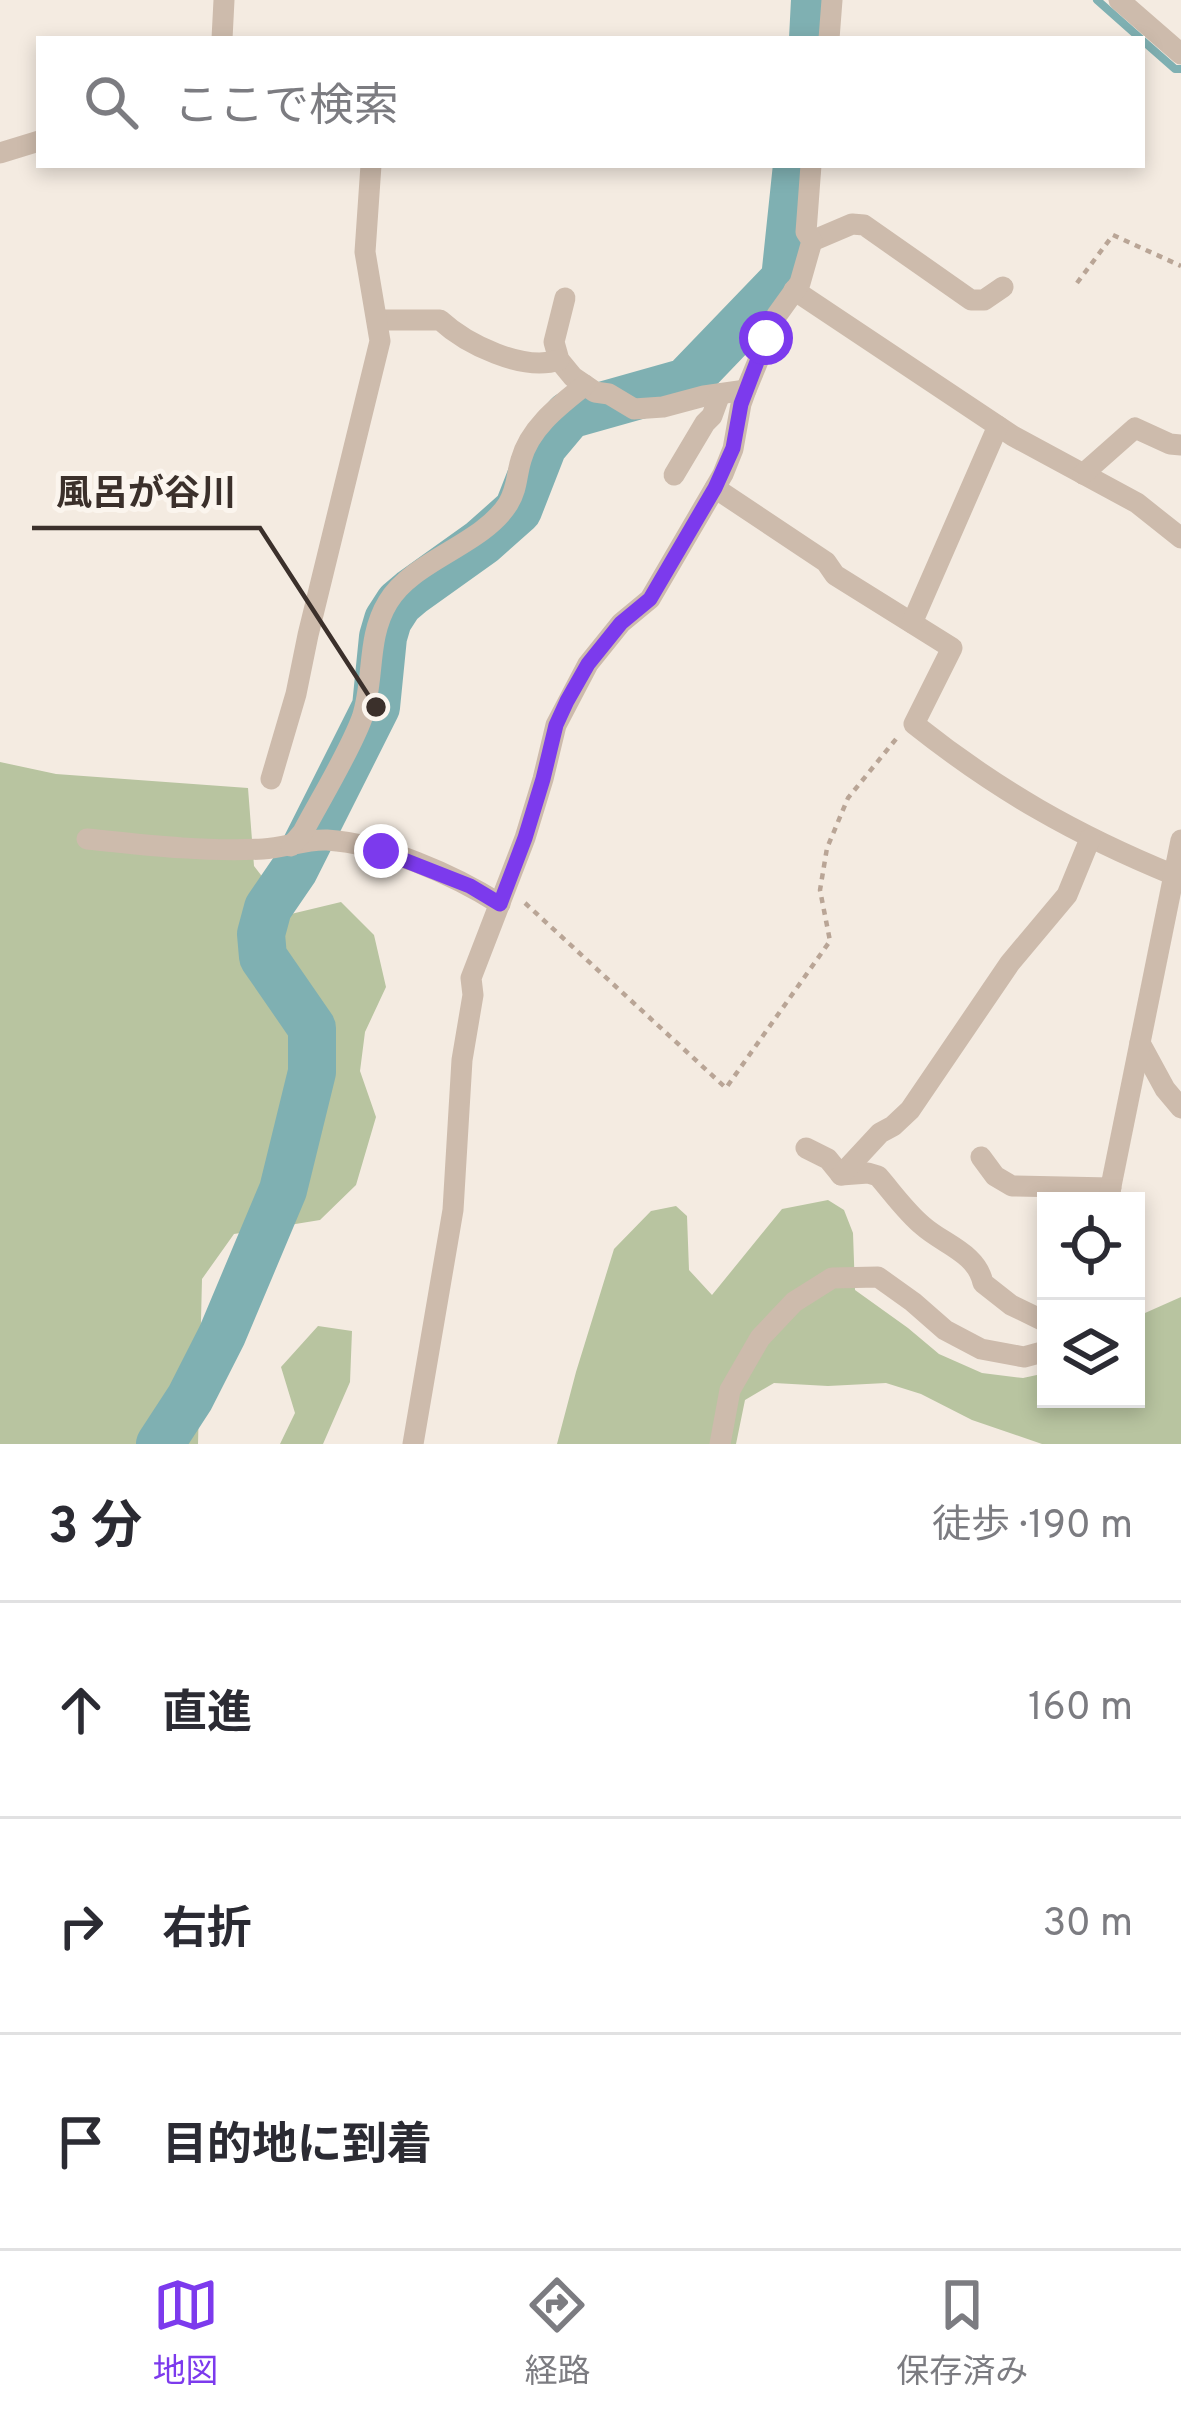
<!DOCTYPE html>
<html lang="ja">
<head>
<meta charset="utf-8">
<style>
  :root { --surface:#fff; --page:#f2f2f3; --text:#2b2b33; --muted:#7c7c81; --line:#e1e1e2; --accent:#7c3aed }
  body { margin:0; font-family:Overpass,"Noto Sans JP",sans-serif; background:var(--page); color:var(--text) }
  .controls { position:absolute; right:36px; bottom:36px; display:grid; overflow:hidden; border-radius:0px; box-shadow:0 6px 18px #0003 }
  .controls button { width:108px; height:108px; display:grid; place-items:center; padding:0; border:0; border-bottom:3px solid var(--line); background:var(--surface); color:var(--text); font:60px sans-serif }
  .stop { position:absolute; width:36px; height:36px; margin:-27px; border:9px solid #7c3aed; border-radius:50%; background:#fff }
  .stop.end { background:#7c3aed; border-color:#fff; box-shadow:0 3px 12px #0008 }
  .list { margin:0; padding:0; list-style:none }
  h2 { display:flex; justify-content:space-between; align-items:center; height:156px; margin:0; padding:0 48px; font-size:51px }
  h2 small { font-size:39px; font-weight:400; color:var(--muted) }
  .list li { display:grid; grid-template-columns:78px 1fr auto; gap:36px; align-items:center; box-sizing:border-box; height:216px; padding:0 48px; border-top:3px solid var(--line) }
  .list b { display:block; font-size:45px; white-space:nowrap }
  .list em { font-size:39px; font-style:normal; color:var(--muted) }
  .icon { flex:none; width:66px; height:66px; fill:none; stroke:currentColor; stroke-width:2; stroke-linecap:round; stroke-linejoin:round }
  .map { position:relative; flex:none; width:1181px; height:1444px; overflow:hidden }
  .search { position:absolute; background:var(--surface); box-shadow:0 6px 18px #0003; left:36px; right:36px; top:36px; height:132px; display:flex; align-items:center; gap:30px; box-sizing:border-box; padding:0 42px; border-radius:0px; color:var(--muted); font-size:45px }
  .sheet { height:804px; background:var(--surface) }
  nav { display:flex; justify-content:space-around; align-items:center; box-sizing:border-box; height:168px; border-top:3px solid var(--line); background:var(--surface); font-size:33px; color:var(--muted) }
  nav a { display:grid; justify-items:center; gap:6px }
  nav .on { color:var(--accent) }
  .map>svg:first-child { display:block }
</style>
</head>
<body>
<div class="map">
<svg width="1181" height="1444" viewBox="0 0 1181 1444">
  <rect width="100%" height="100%" fill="#f4ebe1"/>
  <g fill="#b8c4a0">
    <path d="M0,762L56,774L248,788L254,866L291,914L341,902L374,935L386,987L365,1032L360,1071L376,1117L356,1185L320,1220L234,1234L202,1279L198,1444H0Z"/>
    <path d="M828,1200L844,1210L853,1233L855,1290L908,1328L939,1354L982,1373L1023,1378L1046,1373V1399H1136V1317L1181,1297V1444H1042L972,1420L921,1394L886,1383L828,1386L774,1383L745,1400L736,1444H557L576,1372L614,1249L651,1211L676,1206L687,1216L689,1270L712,1295L782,1209Z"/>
    <path d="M318,1326L352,1331L350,1382L323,1444H280L295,1413L281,1367Z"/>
  </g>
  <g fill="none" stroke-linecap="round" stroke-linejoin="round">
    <g stroke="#7fb0b2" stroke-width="8">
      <path d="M1097,0L1141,39"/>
      <path d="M1142,40L1175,69H1181"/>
    </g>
    <g stroke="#7fb0b2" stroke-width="48">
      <path d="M813,39L815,0"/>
      <path d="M160,1444L190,1398L222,1335L283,1190L312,1072V1028L263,957L261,934L268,908L294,870L376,707L383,637L388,620L399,603L412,592L482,542L518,510L543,446L569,415L686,382L785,279L797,165"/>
    </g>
    <g stroke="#b9a596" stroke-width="4.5" stroke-dasharray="6 6" stroke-linecap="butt">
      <path d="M1077,283L1113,235L1181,266"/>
      <path d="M525,903L726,1088L830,941L820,890L827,848L848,798L896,739"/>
    </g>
    <g stroke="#cdbbac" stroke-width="21">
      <path d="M1119,0L1181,54"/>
      <path d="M222,39L224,0"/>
      <path d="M829,39L832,0"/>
      <path d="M0,153L39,141"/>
      <path d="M812,241L852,224L864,225L971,300H984L1003,287"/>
      <path d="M794,290L1013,436L1137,503L1181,538"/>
      <path d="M565,298L554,342L559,360L573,377L595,392L609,394L634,409L663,407L704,396L746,390"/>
      <path d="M377,320H440C466,344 523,372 559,360"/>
      <path d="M1083,474L1135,428L1170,444L1181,445"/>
      <path d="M674,475L705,423L712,416L720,394"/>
      <path d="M715,488L826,562L835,575L952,648L914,724C997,790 1076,835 1174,875"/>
      <path d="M912,623L998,426"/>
      <path d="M271,779L296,694L308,635L380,341L365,252L371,165"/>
      <path d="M87,839C145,845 204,852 263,849C284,848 306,839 327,840C384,844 452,874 500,904"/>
      <path d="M291,846L303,832C321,798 349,753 362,718C375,679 366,638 388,602C413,560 482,545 508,504C518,487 516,476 521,460C530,427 560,405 585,385"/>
      <path d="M1140,1043L1165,1089L1181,1108"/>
      <path d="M806,1148L828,1159L841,1175L868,1173L878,1176C892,1192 906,1212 923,1226C943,1244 977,1253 983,1283L1011,1305L1046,1322"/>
      <path d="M981,1157L995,1176L1012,1186L1111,1188"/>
      <path d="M841,1175L880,1133L893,1126L910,1110L1010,963L1067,895L1090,839"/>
      <path d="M1108,1201L1181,840"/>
      <path d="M413,1444L453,1210L462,1060L473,995L471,978L525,838L543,779L556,725L588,664L621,623L650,599L723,474L733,449L741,404L746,390L777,315L800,283L812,241L806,232L811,165"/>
      <path d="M720,1444L730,1390L760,1338L794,1302L832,1278L878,1277L913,1302L945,1330L981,1349L1024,1357L1046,1351"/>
    </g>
  </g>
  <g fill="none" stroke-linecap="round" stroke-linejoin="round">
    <path stroke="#7c3aed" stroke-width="15" d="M381,851L470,886L500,904L525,838L543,779L556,725L567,701L588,664L621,623L650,599L715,488L733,448L741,404L766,338"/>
  </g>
  <path fill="none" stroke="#3b302b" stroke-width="4.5" d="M376 707L260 528H32"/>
  <circle fill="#3b302b" stroke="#fbf5ee" stroke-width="4.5" cx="376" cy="707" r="12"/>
  <g font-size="36" text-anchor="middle" font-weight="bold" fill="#3b302b" stroke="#fbf5ee" stroke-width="10" stroke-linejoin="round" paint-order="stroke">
    <text x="146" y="505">風呂が谷川</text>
  </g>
</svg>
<div class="controls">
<button><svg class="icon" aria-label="locate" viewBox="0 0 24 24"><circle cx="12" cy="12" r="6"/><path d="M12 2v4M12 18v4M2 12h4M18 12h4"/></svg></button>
<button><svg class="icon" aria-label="layers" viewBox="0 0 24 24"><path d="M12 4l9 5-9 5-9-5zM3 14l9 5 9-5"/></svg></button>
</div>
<div class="stop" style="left:766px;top:338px"></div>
<div class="stop end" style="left:381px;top:851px"></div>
<div class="search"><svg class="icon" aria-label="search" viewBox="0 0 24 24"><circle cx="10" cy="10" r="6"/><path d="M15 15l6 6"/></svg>ここで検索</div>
</div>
<section class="sheet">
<h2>3 分<small>徒歩 · 190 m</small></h2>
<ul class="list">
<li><svg class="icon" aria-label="ahead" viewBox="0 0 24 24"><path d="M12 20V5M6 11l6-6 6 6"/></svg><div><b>直進</b></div><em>160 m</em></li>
<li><svg class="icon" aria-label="right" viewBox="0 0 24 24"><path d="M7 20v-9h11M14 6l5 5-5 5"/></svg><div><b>右折</b></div><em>30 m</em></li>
<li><svg class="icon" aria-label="arrive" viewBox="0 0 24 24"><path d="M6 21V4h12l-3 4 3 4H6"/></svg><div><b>目的地に到着</b></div></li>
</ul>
</section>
<nav>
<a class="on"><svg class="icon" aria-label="map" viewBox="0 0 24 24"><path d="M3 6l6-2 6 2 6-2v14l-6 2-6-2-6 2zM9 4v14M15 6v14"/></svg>地図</a>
<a><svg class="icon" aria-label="directions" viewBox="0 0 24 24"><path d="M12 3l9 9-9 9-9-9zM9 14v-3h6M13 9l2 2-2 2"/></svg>経路</a>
<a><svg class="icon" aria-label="saved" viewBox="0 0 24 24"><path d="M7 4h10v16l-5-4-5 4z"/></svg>保存済み</a>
</nav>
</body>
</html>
